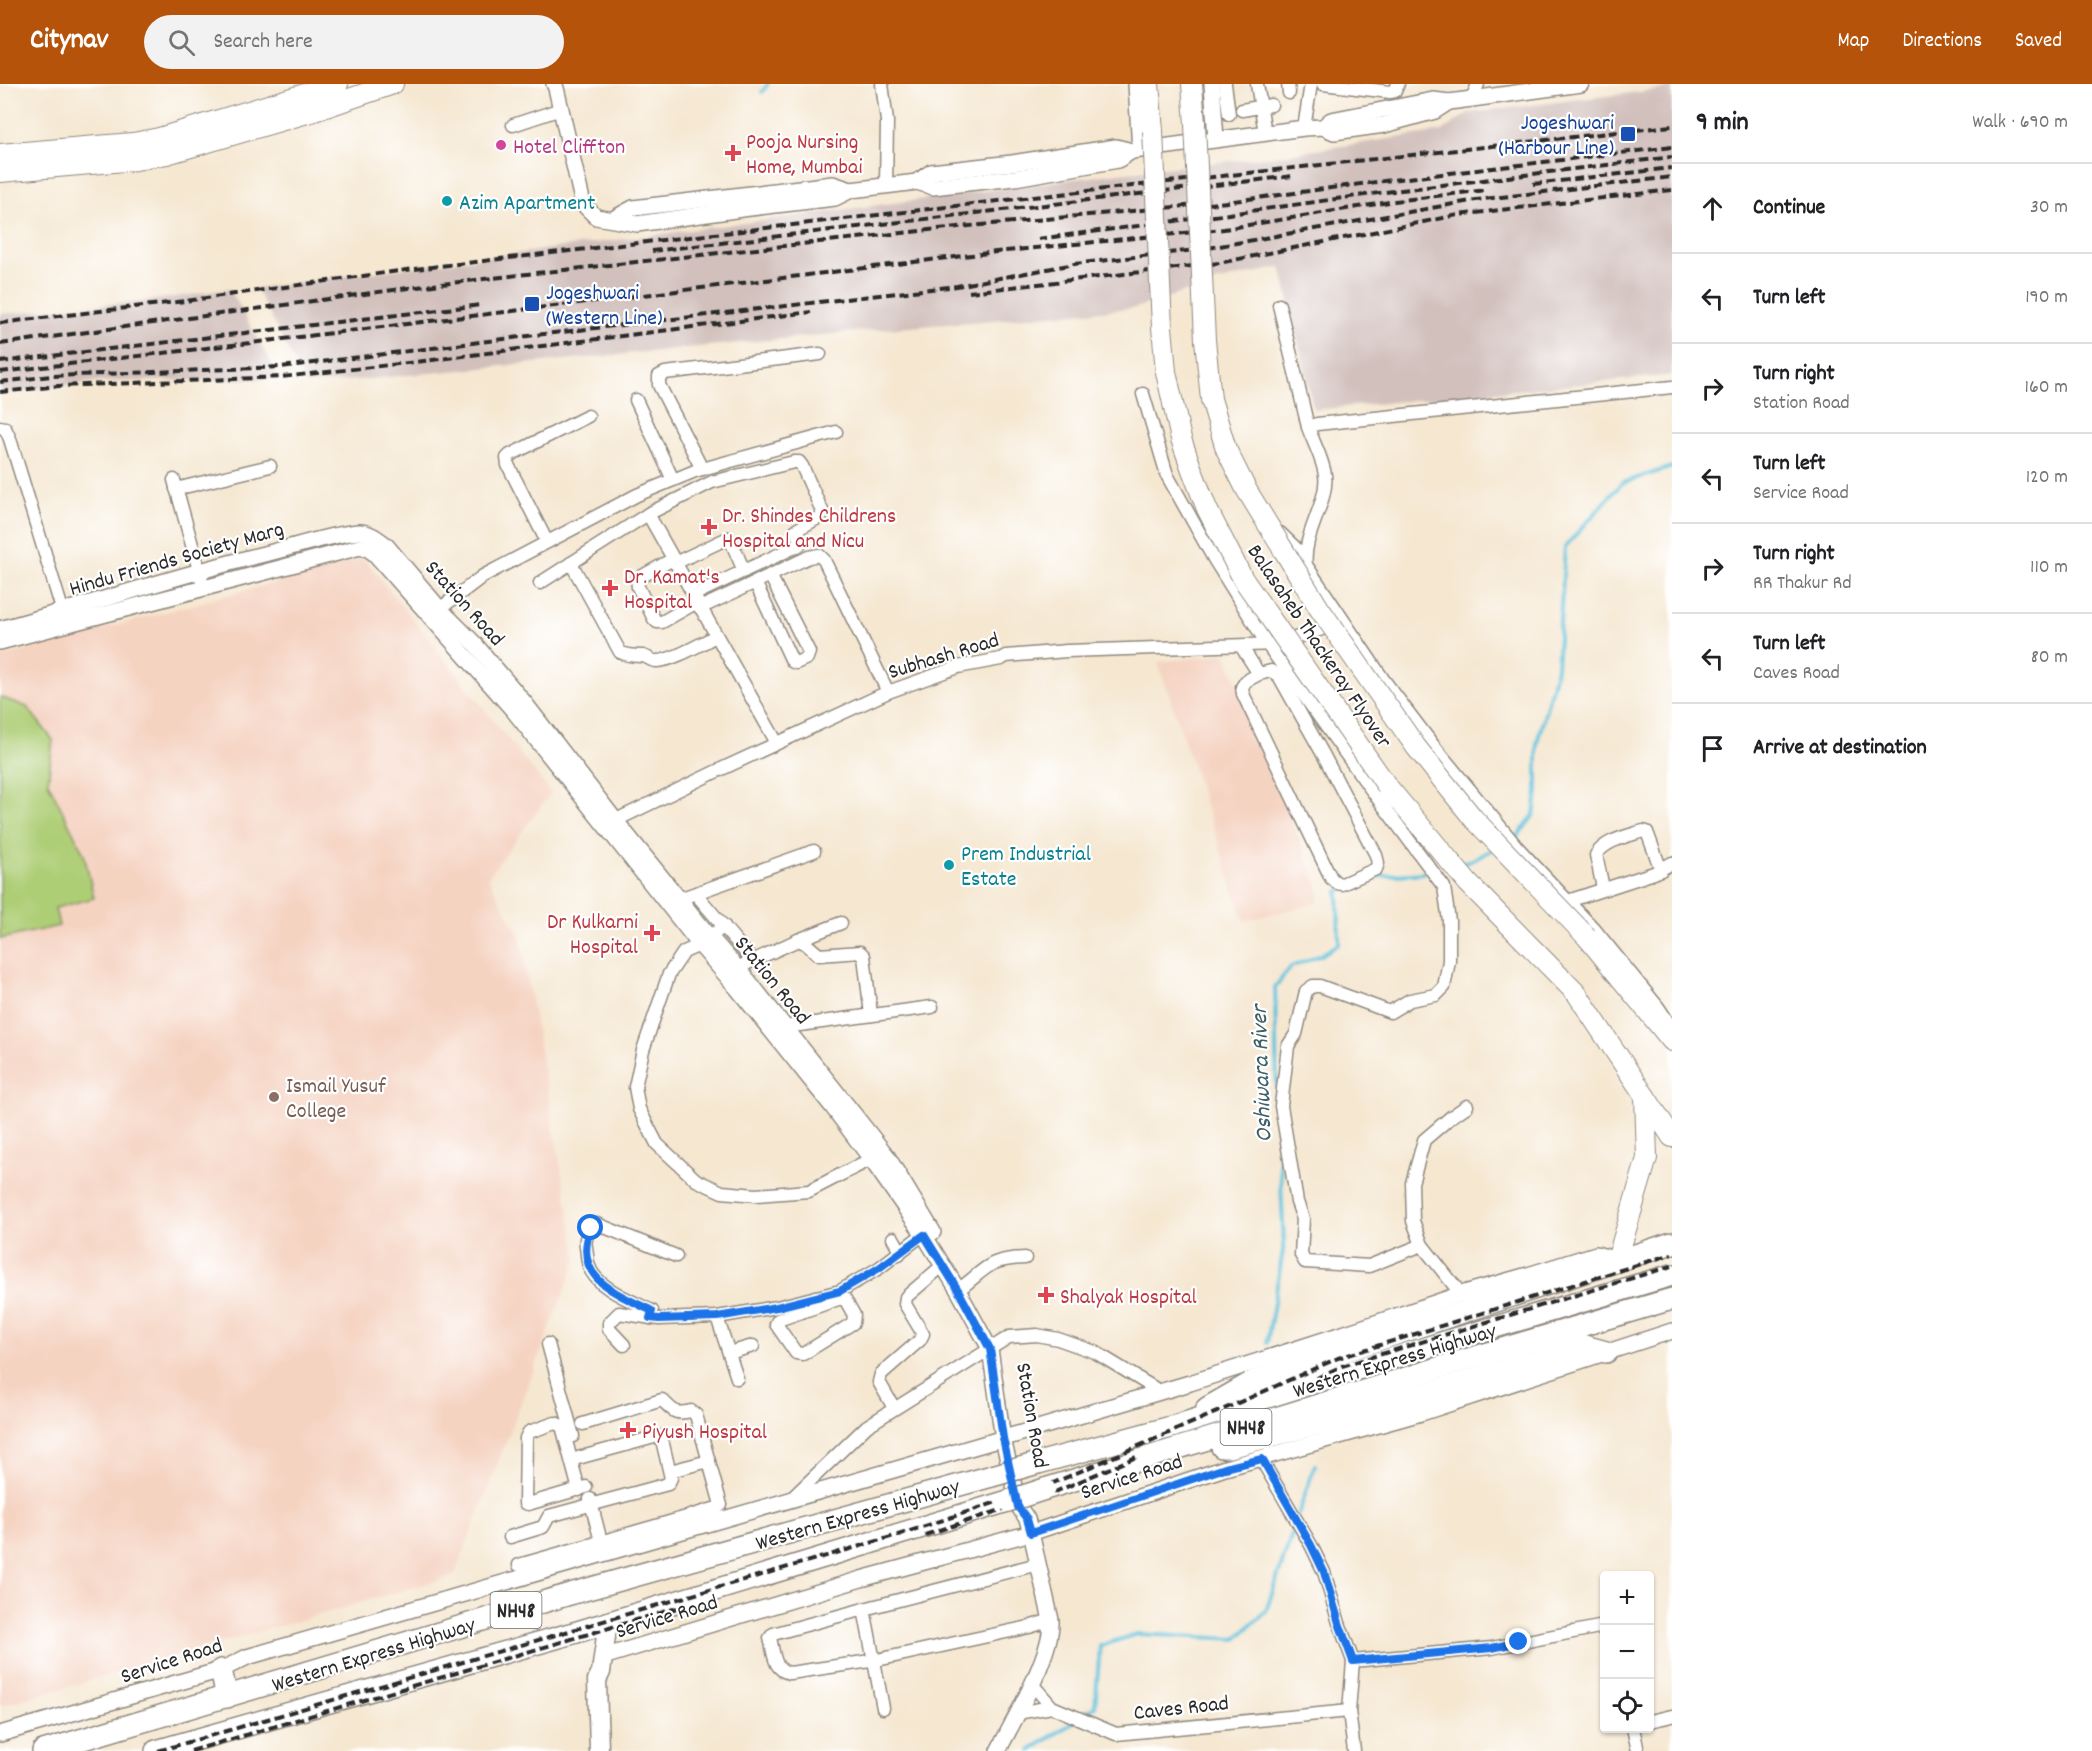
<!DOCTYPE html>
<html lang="en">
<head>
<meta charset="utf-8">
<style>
  :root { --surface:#fff; --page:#f2f2f2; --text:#202124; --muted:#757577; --line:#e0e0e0; --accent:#b45309 }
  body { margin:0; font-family:Dekko,sans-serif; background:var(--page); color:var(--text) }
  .controls { position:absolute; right:18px; bottom:18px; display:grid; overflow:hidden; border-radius:6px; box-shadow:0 2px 4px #0004 }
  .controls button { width:54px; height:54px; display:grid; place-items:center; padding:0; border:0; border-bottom:2px solid var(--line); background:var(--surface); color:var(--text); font:30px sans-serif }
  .stop { position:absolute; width:18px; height:18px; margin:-14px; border:4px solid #1a73e8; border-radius:50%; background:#fff }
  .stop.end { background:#1a73e8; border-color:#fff; box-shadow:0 2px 6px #0008 }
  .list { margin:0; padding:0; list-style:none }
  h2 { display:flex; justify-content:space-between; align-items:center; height:78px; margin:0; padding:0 24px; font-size:26px }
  h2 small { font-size:20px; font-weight:400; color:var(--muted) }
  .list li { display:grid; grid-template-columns:39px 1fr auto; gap:18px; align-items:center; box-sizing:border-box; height:90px; padding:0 24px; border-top:2px solid var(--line) }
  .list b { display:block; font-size:22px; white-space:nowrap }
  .list p { margin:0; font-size:20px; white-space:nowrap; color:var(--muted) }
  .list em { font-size:20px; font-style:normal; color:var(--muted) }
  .icon { flex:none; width:33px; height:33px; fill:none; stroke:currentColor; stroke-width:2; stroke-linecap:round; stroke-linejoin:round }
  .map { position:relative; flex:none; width:1672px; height:1667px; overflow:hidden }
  header { display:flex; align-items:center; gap:36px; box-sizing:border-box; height:84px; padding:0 30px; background:var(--accent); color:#fff }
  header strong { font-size:28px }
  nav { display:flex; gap:33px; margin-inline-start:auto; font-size:21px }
  .search { width:420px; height:54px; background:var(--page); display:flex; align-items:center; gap:15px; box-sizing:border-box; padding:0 21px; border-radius:33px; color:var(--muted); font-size:22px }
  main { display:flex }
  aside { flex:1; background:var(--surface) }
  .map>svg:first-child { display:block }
</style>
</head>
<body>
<header>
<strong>Citynav</strong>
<div class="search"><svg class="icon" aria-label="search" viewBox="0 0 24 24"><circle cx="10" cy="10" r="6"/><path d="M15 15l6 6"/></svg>Search here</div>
<nav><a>Map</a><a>Directions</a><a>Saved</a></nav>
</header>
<main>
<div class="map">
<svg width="1672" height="1667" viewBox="0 0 1672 1667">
  <rect width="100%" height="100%" fill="#fff"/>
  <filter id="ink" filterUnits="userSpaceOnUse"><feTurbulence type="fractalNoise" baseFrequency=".0167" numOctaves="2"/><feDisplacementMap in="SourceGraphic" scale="12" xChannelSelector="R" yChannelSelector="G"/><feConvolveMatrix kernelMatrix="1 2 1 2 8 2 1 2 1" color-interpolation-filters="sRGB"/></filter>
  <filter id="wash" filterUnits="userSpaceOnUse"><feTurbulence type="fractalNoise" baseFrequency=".008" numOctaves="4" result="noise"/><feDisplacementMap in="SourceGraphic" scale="24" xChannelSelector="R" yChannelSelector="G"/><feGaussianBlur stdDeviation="1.35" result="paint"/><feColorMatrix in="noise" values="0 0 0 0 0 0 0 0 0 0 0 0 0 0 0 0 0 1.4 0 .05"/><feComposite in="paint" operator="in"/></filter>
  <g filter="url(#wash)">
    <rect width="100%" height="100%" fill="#f5e7d0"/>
    <g fill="#f5d3c1">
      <path d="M364,474L551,709L488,793L520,853L577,1174L454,1492L0,1622V573Z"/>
      <path d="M1226,570L1319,806V816L1315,820L1244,837L1158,578Z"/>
    </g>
    <g fill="#d1c0bc">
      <path d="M1672,4V291L1314,326L1281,183L1219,197L1135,224L874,246L306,301L256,204L1127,88L1269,73L1442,47L1468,29Z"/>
      <path d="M230,205L280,295L93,298L0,310V230L146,217Z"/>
    </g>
    <path fill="#aece76" stroke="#6c7c50" stroke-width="1.5" d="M0,613L27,623L53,656L48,698L84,770L94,814L55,824L59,842L0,855Z"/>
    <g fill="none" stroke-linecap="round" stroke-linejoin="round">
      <g stroke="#5ec1dc" stroke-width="4">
        <path d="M762,8L768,0"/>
        <path d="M1516,754L1534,731L1537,707V659L1557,584L1565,463L1622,399L1672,383"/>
        <path d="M1461,779L1473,776L1496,764"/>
        <path d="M1368,793L1424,789"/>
        <path d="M1277,1011L1275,903L1291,883L1321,871L1339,860L1338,808L1345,803"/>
        <path d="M1267,1259L1284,1161L1278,1039"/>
        <path d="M1298,1431L1315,1381"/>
        <path d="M1082,1631L1095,1623L1100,1562L1137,1550L1236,1555L1266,1527L1295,1441"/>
        <path d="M1030,1667L1076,1636"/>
      </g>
    </g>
  </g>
  <g filter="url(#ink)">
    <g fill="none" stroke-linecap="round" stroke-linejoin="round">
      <defs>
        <g id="minor">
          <path d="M882,0L887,37L886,102"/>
          <path d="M1225,0L1229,30"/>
          <path d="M1257,0L1265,49"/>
          <path d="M1288,0L1289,9"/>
          <path d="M1323,0L1390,8L1395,7L1398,0"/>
          <path d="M1472,15L1478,0"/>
          <path d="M1242,26L1271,21"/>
          <path d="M513,41L561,25"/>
          <path d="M1304,44L1311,0"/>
          <path d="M1279,221L1308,343"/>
          <path d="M1672,303L1317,340L1308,343C1313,358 1323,375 1325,391C1329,417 1302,451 1306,481L1383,595L1433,661L1517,763L1595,846L1658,923L1672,944"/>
          <path d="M1143,310L1167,391L1214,475L1267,560L1373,708L1444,803L1449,837V877L1444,903L1436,911L1410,916L1390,928L1320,902H1313L1306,907L1296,950L1288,962L1281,1022L1297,1118L1303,1135L1301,1171L1305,1178L1369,1182L1422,1161"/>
          <path d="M636,316L673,396"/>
          <path d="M0,343L5,344L10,355L65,535"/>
          <path d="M702,385L659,301V292L665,289L820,270"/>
          <path d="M174,396L204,504"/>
          <path d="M176,405L270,382"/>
          <path d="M648,430L712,398L794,378H799L802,382L823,429L820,433L796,446L800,459L799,461L693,511"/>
          <path d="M1280,449L1305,473"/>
          <path d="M547,458L508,381L507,374L510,371L588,332"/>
          <path d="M673,475L637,495L638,503L654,535L657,538H662L697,518"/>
          <path d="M571,479L620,568C629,573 634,571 643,572C648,573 651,577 656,577C671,578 702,559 716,552"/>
          <path d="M675,479L728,454L731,457L744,487"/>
          <path d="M755,498L791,575L793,578L796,579L807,574L809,568L770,491"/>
          <path d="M540,499L648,430L777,659"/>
          <path d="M700,524L809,473L819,471L824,476L888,608"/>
          <path d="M433,530L483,492L637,411L695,387L836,348"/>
          <path d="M1241,562L1259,590L1271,587L1279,592L1324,672L1376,771L1378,779L1376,785L1342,800L1337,799L1331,794L1243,610L1242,603L1246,597L1259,590"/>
          <path d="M608,740L715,688L888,608L958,583L1001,575L1006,572L1067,567L1277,560L1337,540"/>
          <path d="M1603,804L1596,771C1605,756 1628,752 1643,747L1647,748L1661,786"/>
          <path d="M696,810L753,877"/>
          <path d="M679,815L814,767"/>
          <path d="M1568,817L1654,789L1672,779"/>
          <path d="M724,842L700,861L684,868L669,890L643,966L635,1003L639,1025L657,1060L696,1096L722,1108L756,1111L809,1107L871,1075L880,1073"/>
          <path d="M798,856L841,839"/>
          <path d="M737,884L798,856L805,859L819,871L860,868L864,872L871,931"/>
          <path d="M785,943L932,923"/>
          <path d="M893,1154L898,1163L899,1170"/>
          <path d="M958,1206C986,1186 986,1175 1025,1174"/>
          <path d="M1461,1210L1422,1161L1413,1137L1412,1099L1424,1056L1451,1033L1467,1022"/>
          <path d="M815,1213L816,1223L838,1215H845L854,1231L853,1239L803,1270L796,1269L776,1240L778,1236L816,1223"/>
          <path d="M717,1233L737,1294"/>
          <path d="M650,1234L652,1227C632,1217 596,1204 589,1182C587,1176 587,1169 586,1163C584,1154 589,1145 597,1140L676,1172"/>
          <path d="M548,1260L573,1352"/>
          <path d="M624,1261L609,1245V1239L619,1229L659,1235L717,1233L777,1223L840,1207L879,1184L930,1145"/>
          <path d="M729,1269L753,1262"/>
          <path d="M894,1324L879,1298L881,1290L920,1256L923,1250L905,1220L906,1213L942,1182"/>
          <path d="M1261,1375L1311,1461L1324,1488L1339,1539L1353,1577L1349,1627L1354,1667"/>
          <path d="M670,1387L709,1377"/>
          <path d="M579,1406L562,1342L555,1339L529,1348L526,1354L525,1419L528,1420L586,1403"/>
          <path d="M590,1415L603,1465"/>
          <path d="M791,1415L867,1342L1009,1253L1037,1251L1058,1255L1095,1268L1159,1307"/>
          <path d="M510,1453L543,1443L549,1432L668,1400L671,1394L662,1356L658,1352L578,1374"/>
          <path d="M519,1481C585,1462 651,1444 717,1424L721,1421L696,1331L691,1327C674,1331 674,1327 662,1316L583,1340"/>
          <path d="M864,1525L773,1550L770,1554C774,1569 773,1586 790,1589L877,1576L1029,1543L1051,1536"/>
          <path d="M1353,1577L1492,1564L1604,1542"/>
          <path d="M1032,1600L1052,1623L1116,1650L1349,1627"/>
          <path d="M883,1624L864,1525L1038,1480"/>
          <path d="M1017,1629L1052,1623"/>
          <path d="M1650,1637L1672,1632"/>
          <path d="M1633,1644L1638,1667"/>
        </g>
        <g id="tertiary">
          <path d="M554,0L556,4L583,120L596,133L637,140L742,125L835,114L851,106L917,98L933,103L967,99L1015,94L1118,76L1132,67"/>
          <path d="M1136,0L1140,66"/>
          <path d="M1212,0L1216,55"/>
          <path d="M1323,43L1331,36L1433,16L1449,18L1472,15L1581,0"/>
          <path d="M917,98L931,88L1012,79L1116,63L1132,67L1304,44L1323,43L1334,48L1384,41L1435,27L1449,18"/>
          <path d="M613,135L633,124L833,100L851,106"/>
          <path d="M0,545C88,521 175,492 264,470C294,463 327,451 358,448C368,447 378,455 386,461L439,524L474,559L524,618L615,736L710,853L747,895L887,1072L933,1148"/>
          <path d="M0,558L360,463L368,465L375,470L513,626L700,861L737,904L831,1021L871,1075L924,1151L958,1206L990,1265L1003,1355L1019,1423L1027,1435L1031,1449L1051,1536C1053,1569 1014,1636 998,1667"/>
          <path d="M603,1573L861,1495L1031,1449L1225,1384L1421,1329L1672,1247"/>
          <path d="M0,1650L221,1586L247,1573L1011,1352L1190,1299L1358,1245L1461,1210L1528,1191L1596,1170L1617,1176"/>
        </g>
        <path id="secondary" d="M599,1667L597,1596L601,1588L608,1538"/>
        <g id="primary">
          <path d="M1149,0L1153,47"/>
          <path d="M1192,0L1195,40"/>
          <path d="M0,70L133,59L159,54L338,0"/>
          <path d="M0,88L136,76L167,70L311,28L393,0"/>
          <path d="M1387,702L1468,799L1577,910L1672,1053"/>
          <path d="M1587,853L1672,957"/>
          <path d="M1617,1176L1647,1074L1645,1012"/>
        </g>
        <g id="trunk">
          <path d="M1207,1324L1254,1297L1672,1159"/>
          <path d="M1222,1363H1229L1373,1325L1584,1262L1606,1268"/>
          <path d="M1038,1379L1175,1342L1441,1259L1672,1191"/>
          <path d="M1045,1405L1448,1281L1672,1215"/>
          <path d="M221,1586L227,1613"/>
          <path d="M43,1667L570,1510L992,1392"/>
          <path d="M156,1667L577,1548L1008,1417"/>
        </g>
      </defs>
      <use href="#minor" stroke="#90897e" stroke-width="15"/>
      <use href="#tertiary" stroke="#90897e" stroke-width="18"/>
      <use href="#secondary" stroke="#90897e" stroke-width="21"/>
      <use href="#primary" stroke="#90897e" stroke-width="22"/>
      <use href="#trunk" stroke="#90897e" stroke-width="24"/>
      <use href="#minor" stroke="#fff" stroke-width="12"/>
      <use href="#tertiary" stroke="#fff" stroke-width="15"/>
      <use href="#secondary" stroke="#fff" stroke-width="18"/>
      <use href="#primary" stroke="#fff" stroke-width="20"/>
      <use href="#trunk" stroke="#fff" stroke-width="21"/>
      <g stroke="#2b2b2b" stroke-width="4" stroke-dasharray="9 4.5" stroke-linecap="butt">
        <path d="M1533,100L1672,84"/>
        <path d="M1038,155L1222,131L1393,107L1672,73"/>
        <path d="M652,167L1293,92"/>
        <path d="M969,208L1219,179L1458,131L1672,106"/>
        <path d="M0,239L185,217L406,186L1024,114L1672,42"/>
        <path d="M0,260L408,204L527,190L948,144L1219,119L1391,96L1672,63"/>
        <path d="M0,278L481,221"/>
        <path d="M0,288L267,257L996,168L1224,145L1395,117L1486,106"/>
        <path d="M0,298L52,292L281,283L536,251L957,202L1074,180L1203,165L1476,116L1672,93"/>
        <path d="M0,308L59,302L282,293L416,278L811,228"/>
        <path d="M1317,1294L1342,1282L1672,1182"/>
        <path d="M925,1451L1055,1408L1136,1373"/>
        <path d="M158,1667L898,1451L1051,1400L1247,1315L1338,1274L1672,1170"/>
        <path d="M191,1667L677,1524"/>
      </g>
      <defs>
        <g id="primary-bridge">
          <path d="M1195,40L1205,256L1211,315L1226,365L1246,405L1319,524L1416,663L1473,734L1587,853"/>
          <path d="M1153,47L1162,243L1166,288L1181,355L1192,386L1207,425L1243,495L1387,702"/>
        </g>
        <g id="trunk-bridge">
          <path d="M992,1392L1038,1379"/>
          <path d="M1008,1417L1045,1405"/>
        </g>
      </defs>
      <use href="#primary-bridge" stroke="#90897e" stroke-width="22" stroke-linecap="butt"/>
      <use href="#trunk-bridge" stroke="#90897e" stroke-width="24" stroke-linecap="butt"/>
      <use href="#primary-bridge" stroke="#fff" stroke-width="20"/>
      <use href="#trunk-bridge" stroke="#fff" stroke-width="21"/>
    </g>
  </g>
  <g fill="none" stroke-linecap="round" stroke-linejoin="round" filter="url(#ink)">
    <path stroke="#1a73e8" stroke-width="8" d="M591,1144C571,1194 616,1209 652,1227L650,1234L659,1235L717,1233L777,1223L840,1207L879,1184L924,1151L958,1206L990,1265L1003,1354L1018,1423L1027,1435L1031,1449L1225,1384L1262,1375L1311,1461L1324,1488L1339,1539L1353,1577L1492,1564L1519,1558"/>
  </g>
  <g fill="#1a4fb4" stroke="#fff" stroke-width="2">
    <rect x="1620" y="42" width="16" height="16" rx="3"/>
    <rect x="524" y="212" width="16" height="16" rx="3"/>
  </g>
  <circle fill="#d1479c" stroke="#fff" stroke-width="2" cx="501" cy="61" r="6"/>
  <g fill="#e0444e" stroke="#fff" stroke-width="2">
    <path d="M730 60h6v6h6v6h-6v6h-6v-6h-6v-6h6z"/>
    <path d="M706 434h6v6h6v6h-6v6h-6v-6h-6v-6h6z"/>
    <path d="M607 495h6v6h6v6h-6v6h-6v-6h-6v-6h6z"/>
    <path d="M649 840h6v6h6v6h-6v6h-6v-6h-6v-6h6z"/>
    <path d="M1043 1202h6v6h6v6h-6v6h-6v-6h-6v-6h6z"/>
    <path d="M625 1337h6v6h6v6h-6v6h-6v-6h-6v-6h6z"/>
  </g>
  <g fill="#0f9aa8" stroke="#fff" stroke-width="2">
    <circle cx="447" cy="117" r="6"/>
    <circle cx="949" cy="781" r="6"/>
  </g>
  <circle fill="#8d6e63" stroke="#fff" stroke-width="2" cx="274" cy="1013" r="6"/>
  <g text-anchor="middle" stroke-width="4.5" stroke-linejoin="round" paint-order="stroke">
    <g fill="#fff" stroke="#6b6b6b" stroke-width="1.5">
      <rect x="1220.5" y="1325" width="51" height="36" rx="4.5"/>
      <rect x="490.5" y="1508" width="51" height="36" rx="4.5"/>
    </g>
    <g font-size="21" font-weight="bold" fill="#2b2b2b">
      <text x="1246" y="1350">NH48</text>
      <text x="516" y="1533">NH48</text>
    </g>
    <g font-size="22" fill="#164399" stroke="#fff" text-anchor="end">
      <text x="1614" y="45">Jogeshwari<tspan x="1614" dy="25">(Harbour Line)</tspan></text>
      <text x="546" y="215" text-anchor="start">Jogeshwari<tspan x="546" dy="25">(Western Line)</tspan></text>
    </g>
    <g font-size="22" fill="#be3a42" stroke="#fff" text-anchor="start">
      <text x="746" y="64">Pooja Nursing<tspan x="746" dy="25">Home, Mumbai</tspan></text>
      <text x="722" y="438">Dr. Shindes Childrens<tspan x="722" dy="25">Hospital and Nicu</tspan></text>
      <text x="624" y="499">Dr. Kamat's<tspan x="624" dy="25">Hospital</tspan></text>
      <text x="638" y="844" text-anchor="end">Dr Kulkarni<tspan x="638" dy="25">Hospital</tspan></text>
      <text x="1060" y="1219">Shalyak Hospital</text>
      <text x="642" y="1354">Piyush Hospital</text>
    </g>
    <g font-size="22" fill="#b23c85" stroke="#fff" text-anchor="start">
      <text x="513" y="69">Hotel Cliffton</text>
    </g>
    <g font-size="22" fill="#0d838f" stroke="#fff" text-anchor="start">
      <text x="459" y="125">Azim Apartment</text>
      <text x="961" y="776">Prem Industrial<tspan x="961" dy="25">Estate</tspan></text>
    </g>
    <g font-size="22" fill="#2b2b2b" stroke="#fff">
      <text transform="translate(176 473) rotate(-16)" y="8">Hindu Friends Society Marg</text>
      <text transform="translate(466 518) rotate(48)" y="8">Station Road</text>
      <text transform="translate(1321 561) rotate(56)" y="8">Balasaheb Thackeray Flyover</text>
      <text transform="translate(943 570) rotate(-17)" y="8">Subhash Road</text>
      <text transform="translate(774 895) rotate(51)" y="8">Station Road</text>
      <text transform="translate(1394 1275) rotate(-17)" y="8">Western Express Highway</text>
      <text transform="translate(1034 1331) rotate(80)" y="8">Station Road</text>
      <text transform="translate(1131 1391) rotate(-18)" y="8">Service Road</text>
      <text transform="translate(857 1429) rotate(-16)" y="8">Western Express Highway</text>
      <text transform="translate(666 1531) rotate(-17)" y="8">Service Road</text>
      <text transform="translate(373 1569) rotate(-17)" y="8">Western Express Highway</text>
      <text transform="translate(171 1575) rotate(-18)" y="8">Service Road</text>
      <text transform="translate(1181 1622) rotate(-6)" y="8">Caves Road</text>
    </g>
    <g font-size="22" fill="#785e54" stroke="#fff" text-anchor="start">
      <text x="286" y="1008">Ismail Yusuf<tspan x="286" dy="25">College</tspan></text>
    </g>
    <g font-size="24" font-style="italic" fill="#3d6069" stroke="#fff">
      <text transform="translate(1260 990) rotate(-92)" y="8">Oshiwara River</text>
    </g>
  </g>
</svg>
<div class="controls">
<button>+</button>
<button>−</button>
<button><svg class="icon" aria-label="locate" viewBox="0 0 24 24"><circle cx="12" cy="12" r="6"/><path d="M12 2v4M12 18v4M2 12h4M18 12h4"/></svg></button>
</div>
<div class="stop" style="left:591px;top:1144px"></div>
<div class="stop end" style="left:1519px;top:1558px"></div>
</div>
<aside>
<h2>9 min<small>Walk · 690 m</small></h2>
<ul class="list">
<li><svg class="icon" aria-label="ahead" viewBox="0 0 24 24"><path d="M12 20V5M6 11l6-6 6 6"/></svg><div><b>Continue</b></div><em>30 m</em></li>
<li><svg class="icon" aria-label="left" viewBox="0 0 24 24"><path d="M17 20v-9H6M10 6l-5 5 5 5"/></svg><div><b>Turn left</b></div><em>190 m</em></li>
<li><svg class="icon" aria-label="right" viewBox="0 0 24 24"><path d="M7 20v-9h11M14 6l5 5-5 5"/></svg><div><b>Turn right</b><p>Station Road</p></div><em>160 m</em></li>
<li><svg class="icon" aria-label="left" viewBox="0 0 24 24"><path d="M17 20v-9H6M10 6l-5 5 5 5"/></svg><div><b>Turn left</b><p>Service Road</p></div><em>120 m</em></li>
<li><svg class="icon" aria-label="right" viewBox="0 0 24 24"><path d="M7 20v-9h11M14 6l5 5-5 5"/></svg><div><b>Turn right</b><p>RR Thakur Rd</p></div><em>110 m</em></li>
<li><svg class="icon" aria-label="left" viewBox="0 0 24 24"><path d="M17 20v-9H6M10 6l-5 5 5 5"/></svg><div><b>Turn left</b><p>Caves Road</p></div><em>80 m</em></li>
<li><svg class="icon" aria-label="arrive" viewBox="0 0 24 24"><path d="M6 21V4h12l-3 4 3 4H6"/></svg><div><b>Arrive at destination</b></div></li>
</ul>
</aside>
</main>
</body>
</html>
